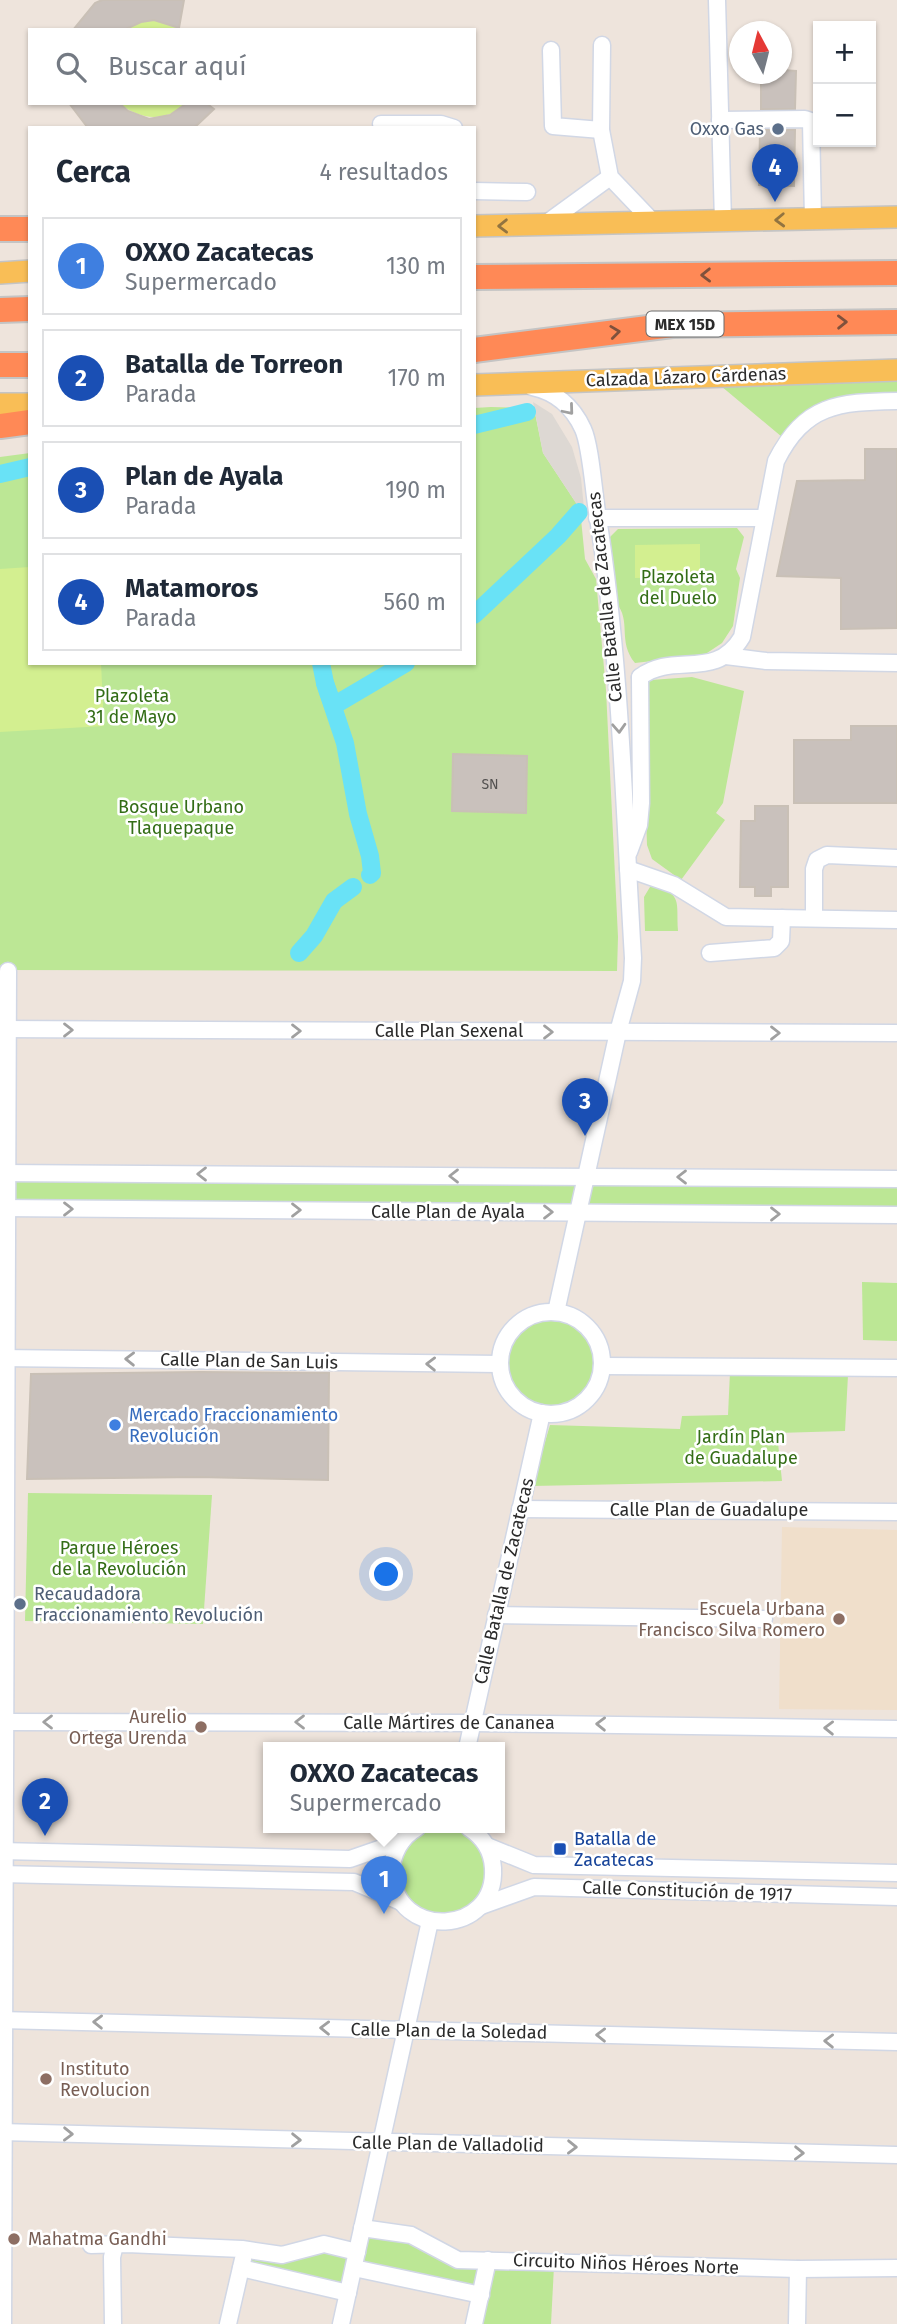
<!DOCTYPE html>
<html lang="es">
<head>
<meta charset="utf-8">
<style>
  :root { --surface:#fff; --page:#f6f6f7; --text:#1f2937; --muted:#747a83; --line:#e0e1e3; --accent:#111827 }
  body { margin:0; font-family:"Fira Sans",sans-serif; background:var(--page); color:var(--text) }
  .controls { position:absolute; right:21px; top:21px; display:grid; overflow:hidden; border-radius:0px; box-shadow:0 2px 5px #0004 }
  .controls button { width:63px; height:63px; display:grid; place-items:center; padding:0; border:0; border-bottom:2px solid var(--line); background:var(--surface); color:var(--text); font:35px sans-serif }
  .compass { position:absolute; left:729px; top:21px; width:63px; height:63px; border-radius:50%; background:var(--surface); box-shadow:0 2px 5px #0004; rotate:353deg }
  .you { position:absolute; left:387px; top:1575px; width:24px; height:24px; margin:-18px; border:5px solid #fff; border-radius:50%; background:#1a73e8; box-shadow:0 0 0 10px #1a73e833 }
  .badge { display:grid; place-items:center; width:46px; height:46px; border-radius:50%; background:var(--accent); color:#fff; font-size:23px; font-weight:700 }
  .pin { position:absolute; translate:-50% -58px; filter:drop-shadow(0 2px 4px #0008) }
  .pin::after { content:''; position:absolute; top:37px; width:24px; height:21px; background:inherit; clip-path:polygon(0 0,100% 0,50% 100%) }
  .popup { position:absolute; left:263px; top:1742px; width:242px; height:91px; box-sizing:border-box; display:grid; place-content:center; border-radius:0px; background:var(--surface); filter:drop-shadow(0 2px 5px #0005); font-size:23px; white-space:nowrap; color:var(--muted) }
  .popup b { font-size:26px; color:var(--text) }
  .popup::after { content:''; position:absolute; left:50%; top:100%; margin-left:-14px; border:14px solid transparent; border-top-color:var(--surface) }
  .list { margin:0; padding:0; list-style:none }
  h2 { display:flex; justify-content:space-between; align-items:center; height:91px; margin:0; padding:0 28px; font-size:30px }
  h2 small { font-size:23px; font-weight:400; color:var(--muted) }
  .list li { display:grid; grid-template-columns:46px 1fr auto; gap:21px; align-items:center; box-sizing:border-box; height:98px; margin:0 14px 14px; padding:0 14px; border:2px solid var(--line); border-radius:0px }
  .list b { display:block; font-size:26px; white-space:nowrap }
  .list p { margin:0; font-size:23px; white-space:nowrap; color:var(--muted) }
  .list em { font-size:23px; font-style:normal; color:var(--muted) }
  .icon { flex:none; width:38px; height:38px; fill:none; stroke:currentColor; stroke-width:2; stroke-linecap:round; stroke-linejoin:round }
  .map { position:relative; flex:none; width:897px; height:2324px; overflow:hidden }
  .search { position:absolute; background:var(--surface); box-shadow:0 2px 5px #0004; left:28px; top:28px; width:448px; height:77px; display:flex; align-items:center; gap:18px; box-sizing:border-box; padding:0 24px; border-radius:0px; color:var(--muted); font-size:26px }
  .panel { position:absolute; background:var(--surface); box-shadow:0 2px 5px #0004; left:28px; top:126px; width:448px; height:539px; border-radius:0px }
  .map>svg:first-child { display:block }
</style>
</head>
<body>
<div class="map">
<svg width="897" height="2324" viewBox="0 0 897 2324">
  <rect width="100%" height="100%" fill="#eee4dc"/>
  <path fill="#f0dfcb" d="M782,1527L897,1530V1710L779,1709Z"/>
  <g fill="#bce795">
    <path d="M897,370V401L842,404L782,437L715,381Z"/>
    <path d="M491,407L534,408L543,453L580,509L585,559L596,579L606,690L618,937L617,971L0,970V457L30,453V663H474V408Z"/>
    <path d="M737,528L744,537L736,569L740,578L733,626L722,643L704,655L635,663C617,641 632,621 616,603L610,537L618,529Z"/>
    <path d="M692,677L744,691L723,803L716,813L725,820L681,880L652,859L647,845L642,691L651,680Z"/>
    <path d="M653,882C683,897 676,900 678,931H645L644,897Z"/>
    <path d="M8,1173L581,1177L578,1213L8,1204Z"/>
    <path d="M586,1177L897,1178V1212L583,1207Z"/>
    <path d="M862,1282L897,1283V1341L863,1340Z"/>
    <circle cx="551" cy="1363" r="51"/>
    <path d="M730,1372L848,1375L845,1431L777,1433L782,1481L532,1486L550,1425L680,1429L682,1416L728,1415Z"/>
    <path d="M28,1493L212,1495L203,1624L25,1621Z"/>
    <path d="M418,1828H465L493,1861L481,1906L438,1922L401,1902L398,1847Z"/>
    <path d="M362,2228L411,2235L458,2260H488L481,2295L355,2263L344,2288L241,2268L244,2250L357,2252Z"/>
    <path d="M494,2265L554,2266L551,2324H483Z"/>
  </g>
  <g fill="#d3ef90">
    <path d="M154,20L179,28L229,30H124L141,22Z"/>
    <path d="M119,103H187C166,123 139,120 119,103Z"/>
    <path d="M700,544V577L635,578V545Z"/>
    <path d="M30,567V663H101L104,726L0,732V569Z"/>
  </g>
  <path fill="#ddd8d3" d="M533,402L552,414L572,447L581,478L584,508L580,509L543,453Z"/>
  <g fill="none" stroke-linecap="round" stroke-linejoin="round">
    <g stroke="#69e2f6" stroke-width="18">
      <path d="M474,425L527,412"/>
      <path d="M0,474L30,467"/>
      <path d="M474,615L558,536L579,512"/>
      <path d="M321,663L325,683L333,706L406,663"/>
      <path d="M325,683L345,743L358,814L370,856L372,873L370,875"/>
      <path d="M299,953L314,936L334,901L353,887"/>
    </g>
  </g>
  <g fill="#c9c1bc" stroke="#c9c0b6" stroke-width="2">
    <path d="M102,0H184L179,28L154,20L141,22L124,30H73L95,3Z"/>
    <path d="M781,70L796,71L795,109H761V74H781Z"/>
    <path d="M69,103H119L128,111L149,119L170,115L187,103H206L214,109L194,128H88Z"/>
    <path d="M760,130H795L794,186L759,185Z"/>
    <path d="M865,449H897V628L841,629V578L777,576L797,481L865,480Z"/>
    <path d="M851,726H897V803H794V740H851Z"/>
    <path d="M453,754L527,756L526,813L452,811Z"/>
    <path d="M755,806H788V887H771V896H755V887H740L741,821H755Z"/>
    <path d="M201,1372L329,1373L328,1480L198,1477L27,1479L31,1374Z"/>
  </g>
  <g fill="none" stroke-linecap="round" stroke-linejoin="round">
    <defs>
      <g id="minor">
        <path d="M717,0L723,222"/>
        <path d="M602,45L601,130L610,177L654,223"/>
        <path d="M551,50L553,126L601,130"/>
        <path d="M720,120L805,119L811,121L813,220"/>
        <path d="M381,124H441L454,128"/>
        <path d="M474,191L527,192"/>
        <path d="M544,225L610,177"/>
        <path d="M532,387C556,392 573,407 583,429C591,446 594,497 598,518C621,663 624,812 633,958L632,981L618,1032L556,1312"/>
        <path d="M597,518H764"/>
        <path d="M726,656L766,661L897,663"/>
        <path d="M640,677C674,651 715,682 742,637L776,461C805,404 838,402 897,401"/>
        <path d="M629,852L639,825L641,803L640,677"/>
        <path d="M628,869L674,885L726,917L897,920"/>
        <path d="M814,918V869L817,860L827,855L897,858"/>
        <path d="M710,953L774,948L781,941L782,918"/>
        <path d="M0,1029L897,1033"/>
        <path d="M0,1173L897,1179"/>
        <path d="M0,1208L897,1215"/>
        <circle cx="551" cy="1363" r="51"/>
        <path d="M0,1358L499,1364"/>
        <path d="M602,1366L897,1368"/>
        <path d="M520,1509L897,1512"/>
        <path d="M496,1615L764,1619"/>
        <path d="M0,1722L472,1723L897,1729"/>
        <path d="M467,1748L542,1413"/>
        <path d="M417,1828C401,1837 391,1855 392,1873C395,1941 497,1936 493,1868C492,1851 483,1837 469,1828"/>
        <path d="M487,1846L534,1865L897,1873"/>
        <path d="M0,1851L350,1859L402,1841"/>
        <path d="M0,1874L354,1882L401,1902"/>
        <path d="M481,1906L534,1887L897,1897"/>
        <path d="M0,2020L897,2042"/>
        <path d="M0,2132L897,2155"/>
        <path d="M362,2228L411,2235L458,2260L798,2269L897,2268"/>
        <path d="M91,2245L127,2244L242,2249L282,2255L324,2244L357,2252"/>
        <path d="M241,2268L348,2293"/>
        <path d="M354,2268L481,2295"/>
        <path d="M3,2324L8,971"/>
        <path d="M113,2324L112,2257L115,2245"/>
        <path d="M228,2324L243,2259"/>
        <path d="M341,2324L430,1921"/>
        <path d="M474,2324L488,2260"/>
        <path d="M797,2324L798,2269"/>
      </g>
      <g id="major">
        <path d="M474,226L897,217"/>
        <path d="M0,273L30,271"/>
        <path d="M474,385L897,370"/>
        <path d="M0,404H30"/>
      </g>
      <g id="highway">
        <path d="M0,229H30"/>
        <path d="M474,277L897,273"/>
        <path d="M0,310L30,309"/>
        <path d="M474,350L672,325L897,322"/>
        <path d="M0,365H30"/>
        <path d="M0,426L30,422"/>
      </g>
    </defs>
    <use href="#minor" stroke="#d1d7e5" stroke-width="19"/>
    <use href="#major" stroke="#c4c4c4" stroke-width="24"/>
    <use href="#highway" stroke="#c4c4c4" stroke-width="28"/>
    <use href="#minor" stroke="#fff" stroke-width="16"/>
    <use href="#major" stroke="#f9be56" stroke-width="21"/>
    <use href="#highway" stroke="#ff8956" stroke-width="24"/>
  </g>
  <defs><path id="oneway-chevron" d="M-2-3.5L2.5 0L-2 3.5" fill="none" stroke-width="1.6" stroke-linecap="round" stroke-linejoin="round" transform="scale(1.75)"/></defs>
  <g stroke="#927440">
    <use href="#oneway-chevron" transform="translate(780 220) rotate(178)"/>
    <use href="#oneway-chevron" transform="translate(503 226) rotate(179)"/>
  </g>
  <g stroke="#80513c">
    <use href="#oneway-chevron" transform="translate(706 275) rotate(179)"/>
    <use href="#oneway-chevron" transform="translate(842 322) rotate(-1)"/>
    <use href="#oneway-chevron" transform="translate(615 332) rotate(-7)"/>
  </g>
  <g stroke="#a0a0a0">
    <use href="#oneway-chevron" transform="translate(569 410) rotate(50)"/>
    <use href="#oneway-chevron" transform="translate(619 728) rotate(87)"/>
    <use href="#oneway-chevron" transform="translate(68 1030)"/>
    <use href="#oneway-chevron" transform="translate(296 1031)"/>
    <use href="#oneway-chevron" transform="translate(548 1032)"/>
    <use href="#oneway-chevron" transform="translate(775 1033)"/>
    <use href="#oneway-chevron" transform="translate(202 1174) rotate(-180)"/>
    <use href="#oneway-chevron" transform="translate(454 1176) rotate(-180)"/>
    <use href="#oneway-chevron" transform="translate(682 1177) rotate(-180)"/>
    <use href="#oneway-chevron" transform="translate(68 1209)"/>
    <use href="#oneway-chevron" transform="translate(296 1210)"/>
    <use href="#oneway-chevron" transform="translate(548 1212)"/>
    <use href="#oneway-chevron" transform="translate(775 1214)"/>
    <use href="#oneway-chevron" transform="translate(130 1359) rotate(-179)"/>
    <use href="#oneway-chevron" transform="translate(431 1364) rotate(-179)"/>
    <use href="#oneway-chevron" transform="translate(48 1722) rotate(-180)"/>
    <use href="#oneway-chevron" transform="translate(300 1722) rotate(-180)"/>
    <use href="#oneway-chevron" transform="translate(601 1724) rotate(-179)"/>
    <use href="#oneway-chevron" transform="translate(829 1728) rotate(-179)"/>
    <use href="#oneway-chevron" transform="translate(98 2022) rotate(-179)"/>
    <use href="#oneway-chevron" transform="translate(325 2028) rotate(-179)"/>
    <use href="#oneway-chevron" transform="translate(601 2035) rotate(-179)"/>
    <use href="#oneway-chevron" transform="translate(829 2041) rotate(-179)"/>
    <use href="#oneway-chevron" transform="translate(68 2134) rotate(1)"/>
    <use href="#oneway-chevron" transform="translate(296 2140) rotate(1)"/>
    <use href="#oneway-chevron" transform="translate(572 2147) rotate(1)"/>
    <use href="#oneway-chevron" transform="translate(799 2153) rotate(1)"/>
  </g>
  <g fill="#5c6f8a" stroke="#fff" stroke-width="2.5">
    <circle cx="778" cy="129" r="7"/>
    <circle cx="20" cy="1604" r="7"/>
  </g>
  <circle fill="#3f7fe0" stroke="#fff" stroke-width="2.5" cx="115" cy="1425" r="7"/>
  <g fill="#8d6e63" stroke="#fff" stroke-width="2.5">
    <circle cx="839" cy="1619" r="7"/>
    <circle cx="201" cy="1727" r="7"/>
    <circle cx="46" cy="2079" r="7"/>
    <circle cx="14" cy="2239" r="7"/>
  </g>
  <rect fill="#1a4fb4" stroke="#fff" stroke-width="2.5" x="553" y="1842" width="14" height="14" rx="3.5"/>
  <g text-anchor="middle" stroke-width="5" stroke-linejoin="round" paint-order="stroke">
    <g font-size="14" fill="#52504f">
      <text x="490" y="789">SN</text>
    </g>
    <rect fill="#fff" stroke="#6b6b6b" stroke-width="2" x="646.5" y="311.5" width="77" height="25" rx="5"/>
    <g font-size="16" font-weight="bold" fill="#2b2b2b">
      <text x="685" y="330">MEX 15D</text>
    </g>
    <g font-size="18" fill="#4e5e75" stroke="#fff" text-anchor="end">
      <text x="764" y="135">Oxxo Gas</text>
      <text x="34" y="1600" text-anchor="start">Recaudadora<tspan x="34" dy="21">Fraccionamiento Revolución</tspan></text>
    </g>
    <g font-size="18" fill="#2b2b2b" stroke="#fff">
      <text transform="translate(686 377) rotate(-2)" y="6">Calzada Lázaro Cárdenas</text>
      <text transform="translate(605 597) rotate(-96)" y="6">Calle Batalla de Zacatecas</text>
      <text x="449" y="1037">Calle Plan Sexenal</text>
      <text x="448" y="1218">Calle Plan de Ayala</text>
      <text transform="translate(249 1361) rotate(1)" y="6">Calle Plan de San Luis</text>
      <text x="709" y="1516">Calle Plan de Guadalupe</text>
      <text transform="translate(504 1581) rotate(-77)" y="6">Calle Batalla de Zacatecas</text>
      <text x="449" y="1729">Calle Mártires de Cananea</text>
      <text transform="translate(687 1891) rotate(2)" y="6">Calle Constitución de 1917</text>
      <text transform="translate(449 2031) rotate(1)" y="6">Calle Plan de la Soledad</text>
      <text transform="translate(448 2144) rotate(1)" y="6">Calle Plan de Valladolid</text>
      <text transform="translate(626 2264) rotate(2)" y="6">Circuito Niños Héroes Norte</text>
    </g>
    <g font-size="18" fill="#336d16" stroke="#fff">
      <text x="678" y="583">Plazoleta<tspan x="678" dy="21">del Duelo</tspan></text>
      <text x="132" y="702">Plazoleta<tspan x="132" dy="21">31 de Mayo</tspan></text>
      <text x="181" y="813">Bosque Urbano<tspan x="181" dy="21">Tlaquepaque</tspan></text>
      <text x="741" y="1443">Jardín Plan<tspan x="741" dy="21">de Guadalupe</tspan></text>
      <text x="119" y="1554">Parque Héroes<tspan x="119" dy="21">de la Revolución</tspan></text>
    </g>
    <g font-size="18" fill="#366cbe" stroke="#fff" text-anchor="start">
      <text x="129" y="1421">Mercado Fraccionamiento<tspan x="129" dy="21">Revolución</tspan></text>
    </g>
    <g font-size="18" fill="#785e54" stroke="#fff" text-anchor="end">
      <text x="825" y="1615">Escuela Urbana<tspan x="825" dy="21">Francisco Silva Romero</tspan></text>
      <text x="187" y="1723">Aurelio<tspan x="187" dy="21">Ortega Urenda</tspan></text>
      <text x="60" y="2075" text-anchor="start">Instituto<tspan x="60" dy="21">Revolucion</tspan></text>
      <text x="28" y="2245" text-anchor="start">Mahatma Gandhi</text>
    </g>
    <g font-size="18" fill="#164399" stroke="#fff" text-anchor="start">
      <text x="574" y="1845">Batalla de<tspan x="574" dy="21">Zacatecas</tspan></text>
    </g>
  </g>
</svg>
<div class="controls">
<button>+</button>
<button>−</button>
</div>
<svg class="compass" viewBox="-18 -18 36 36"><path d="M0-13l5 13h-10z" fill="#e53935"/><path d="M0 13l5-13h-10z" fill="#747a83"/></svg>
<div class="you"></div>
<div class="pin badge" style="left:384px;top:1914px;background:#3f7fe0">1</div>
<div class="popup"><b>OXXO Zacatecas</b>Supermercado</div>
<div class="pin badge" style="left:45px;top:1836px;background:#1a4fb4">2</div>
<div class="pin badge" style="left:585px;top:1136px;background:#1a4fb4">3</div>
<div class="pin badge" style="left:775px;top:202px;background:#1a4fb4">4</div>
<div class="search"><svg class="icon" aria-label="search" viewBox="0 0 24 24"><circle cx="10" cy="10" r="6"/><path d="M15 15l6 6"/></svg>Buscar aquí</div>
<section class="panel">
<h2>Cerca<small>4 resultados</small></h2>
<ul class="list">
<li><span class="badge" style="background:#3f7fe0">1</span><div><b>OXXO Zacatecas</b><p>Supermercado</p></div><em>130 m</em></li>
<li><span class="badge" style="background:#1a4fb4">2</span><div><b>Batalla de Torreon</b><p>Parada</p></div><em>170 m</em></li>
<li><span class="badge" style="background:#1a4fb4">3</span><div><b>Plan de Ayala</b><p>Parada</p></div><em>190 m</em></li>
<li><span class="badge" style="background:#1a4fb4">4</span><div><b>Matamoros</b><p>Parada</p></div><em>560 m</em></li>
</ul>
</section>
</div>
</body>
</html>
